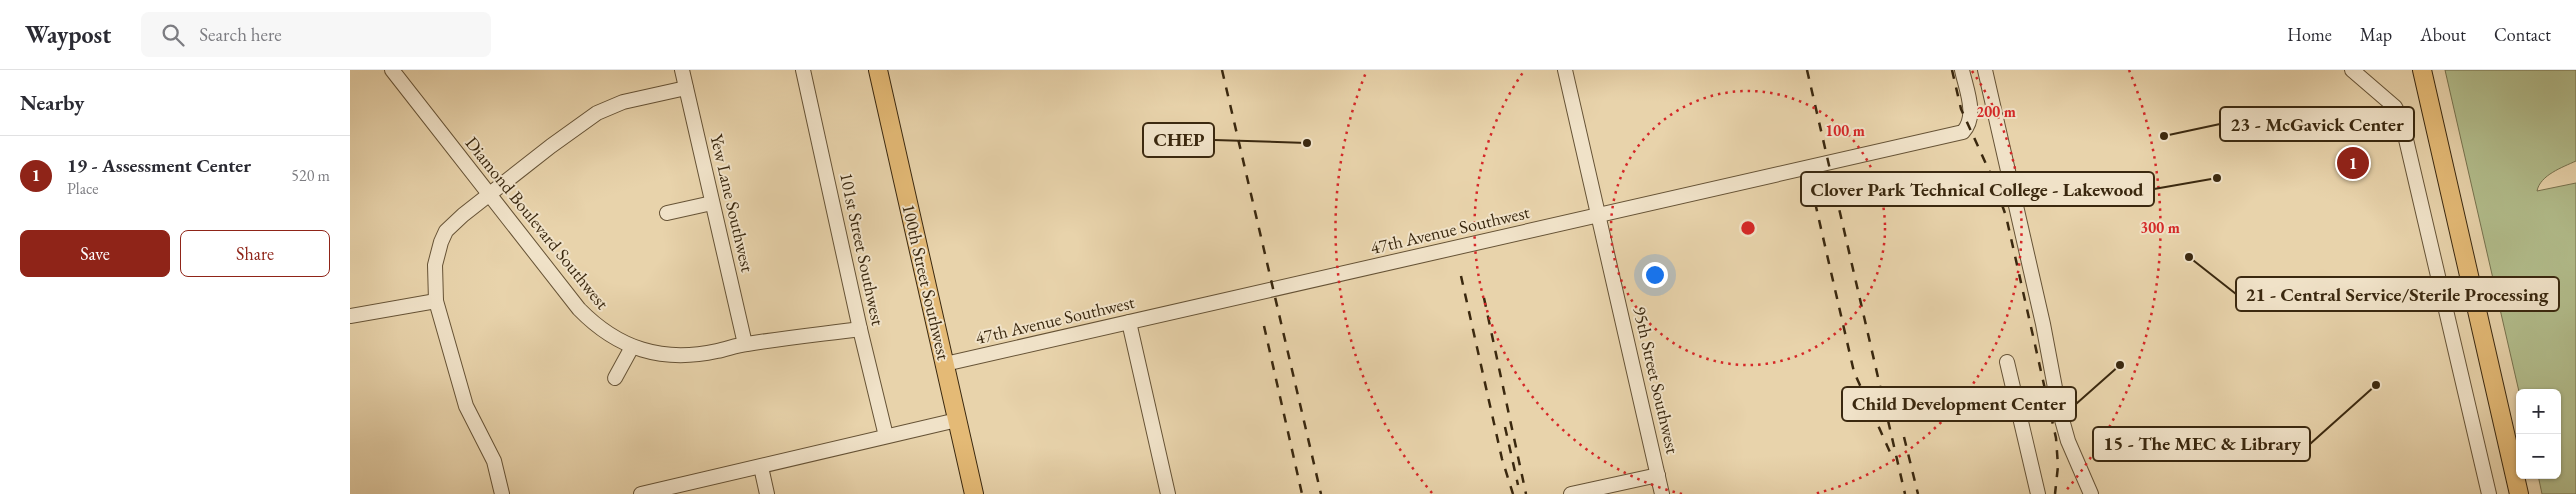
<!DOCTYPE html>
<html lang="en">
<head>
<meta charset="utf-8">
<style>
  :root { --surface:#fff; --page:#f7f7f7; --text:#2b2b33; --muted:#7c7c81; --line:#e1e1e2; --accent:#8f2418 }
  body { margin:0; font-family:"EB Garamond",serif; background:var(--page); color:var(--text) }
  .controls { position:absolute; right:15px; bottom:15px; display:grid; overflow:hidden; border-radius:8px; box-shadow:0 1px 4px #0004 }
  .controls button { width:45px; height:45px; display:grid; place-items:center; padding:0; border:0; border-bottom:1px solid var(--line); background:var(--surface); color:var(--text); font:25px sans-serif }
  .you { position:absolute; left:1304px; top:204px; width:18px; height:18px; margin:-12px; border:4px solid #fff; border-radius:50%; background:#1a73e8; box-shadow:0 0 0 8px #1a73e833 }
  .badge { display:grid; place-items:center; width:32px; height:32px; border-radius:50%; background:var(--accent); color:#fff; font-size:16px; font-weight:700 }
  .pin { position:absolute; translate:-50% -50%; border:2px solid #fff; box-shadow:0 1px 5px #0006 }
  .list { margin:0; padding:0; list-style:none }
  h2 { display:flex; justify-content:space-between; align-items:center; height:65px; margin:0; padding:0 20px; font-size:21px }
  h2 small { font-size:16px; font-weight:400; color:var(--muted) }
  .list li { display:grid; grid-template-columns:32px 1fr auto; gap:15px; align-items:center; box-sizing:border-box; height:80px; padding:0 20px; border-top:1px solid var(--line) }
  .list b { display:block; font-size:19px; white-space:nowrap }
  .list p { margin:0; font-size:16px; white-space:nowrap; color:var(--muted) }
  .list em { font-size:16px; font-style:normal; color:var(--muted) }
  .actions { display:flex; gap:10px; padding:15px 20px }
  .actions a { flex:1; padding:11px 0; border:1px solid var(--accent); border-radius:8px; text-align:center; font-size:18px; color:var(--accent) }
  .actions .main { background:var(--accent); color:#fff }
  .icon { flex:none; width:28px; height:28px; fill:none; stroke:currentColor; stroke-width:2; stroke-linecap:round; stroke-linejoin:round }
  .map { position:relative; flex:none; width:2226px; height:424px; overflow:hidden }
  header { display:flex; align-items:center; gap:30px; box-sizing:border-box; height:70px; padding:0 25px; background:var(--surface); border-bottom:1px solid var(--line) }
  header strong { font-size:24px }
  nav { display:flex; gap:28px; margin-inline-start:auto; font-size:18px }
  .search { width:350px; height:45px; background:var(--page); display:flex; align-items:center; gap:12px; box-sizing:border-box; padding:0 18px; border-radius:8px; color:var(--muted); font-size:19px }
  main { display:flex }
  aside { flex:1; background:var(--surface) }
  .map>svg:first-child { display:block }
</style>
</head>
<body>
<header>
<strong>Waypost</strong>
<div class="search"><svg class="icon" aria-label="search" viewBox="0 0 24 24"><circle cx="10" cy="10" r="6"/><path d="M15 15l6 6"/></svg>Search here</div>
<nav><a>Home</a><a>Map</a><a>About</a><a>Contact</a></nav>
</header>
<main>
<aside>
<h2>Nearby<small></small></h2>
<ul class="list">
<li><span class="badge">1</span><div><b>19 - Assessment Center</b><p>Place</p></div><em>520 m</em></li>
</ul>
<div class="actions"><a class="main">Save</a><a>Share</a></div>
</aside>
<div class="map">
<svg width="2226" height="424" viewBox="0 0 2226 424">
  <rect width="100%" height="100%" fill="#e8d3ab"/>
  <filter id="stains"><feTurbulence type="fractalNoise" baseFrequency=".004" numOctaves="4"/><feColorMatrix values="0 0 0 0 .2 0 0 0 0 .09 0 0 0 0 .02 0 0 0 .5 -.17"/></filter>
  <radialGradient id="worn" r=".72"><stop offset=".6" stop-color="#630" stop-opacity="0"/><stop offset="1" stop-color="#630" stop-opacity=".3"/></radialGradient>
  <path fill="#b2bd8c" stroke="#76724e" d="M2095,0H2226V91C2213,97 2190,105 2187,121L2226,113V424H2192L2188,405H2207V323H2170V326Z"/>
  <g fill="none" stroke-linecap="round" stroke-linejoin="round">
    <defs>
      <g id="minor">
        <path d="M42,0L229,239C268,279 312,293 367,281C377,279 387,275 397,274C434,268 472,264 510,259"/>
        <path d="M332,0L395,274"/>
        <path d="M453,0L510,259L536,366"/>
        <path d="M1215,0L1312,424"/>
        <path d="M1635,0L1693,254L1709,339L1718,371L1741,424"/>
        <path d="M2002,0L2045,37L2051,48L2139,424"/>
        <path d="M317,143L362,133"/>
        <path d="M0,246L86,231"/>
        <path d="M779,252L818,424"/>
        <path d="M1657,292L1688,424"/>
        <path d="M595,294L1613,62C1628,46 1616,19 1612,0"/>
        <path d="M265,308L282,277"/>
        <path d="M411,397L417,424"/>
        <path d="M152,424L144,391L116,336L86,231L85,195L91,172L96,161L113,145L201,76L247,43L273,32L336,18"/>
        <path d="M291,424L607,350"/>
        <path d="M1221,424L1308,405"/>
      </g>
      <g id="major">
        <path d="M528,0L624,424"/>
        <path d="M2072,0L2169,424"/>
      </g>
    </defs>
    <use href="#minor" stroke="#665336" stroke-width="16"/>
    <use href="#major" stroke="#3a280f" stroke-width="20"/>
    <use href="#minor" stroke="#f0e2c8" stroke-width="14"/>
    <use href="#major" stroke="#e4ba76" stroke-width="18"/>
    <g stroke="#3a280f" stroke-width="2.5" stroke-dasharray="9 9" stroke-linecap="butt">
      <path d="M872,0L971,424"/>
      <path d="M1457,0L1555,424"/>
      <path d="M1602,0L1611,39L1642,107L1656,146L1706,368L1708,396L1705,424"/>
      <path d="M1461,115L1504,302L1544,391"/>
      <path d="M1111,206L1152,389L1163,424"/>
      <path d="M1134,228L1176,424"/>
      <path d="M914,256L952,424"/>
      <path d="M1155,357L1168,415"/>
      <path d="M1554,367L1568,424"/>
    </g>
  </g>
  <g fill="none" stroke="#d62828" stroke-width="2.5" stroke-dasharray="2.5 5">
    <circle cx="1398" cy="158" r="137"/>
    <path d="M1332 424A274 274 0 0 1 1174 1M1622 1A274 274 0 0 1 1464 424"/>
    <path d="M1082 423A412 412 0 0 1 1017 0M1779 0A412 412 0 0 1 1714 423"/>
  </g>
  <g text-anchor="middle" stroke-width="4" stroke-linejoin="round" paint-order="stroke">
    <g font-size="18" fill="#3a280f" stroke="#f0e2c8">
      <text transform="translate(382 133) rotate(77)" y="6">Yew Lane Southwest</text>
      <text transform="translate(187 153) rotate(51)" y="6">Diamond Boulevard Southwest</text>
      <text transform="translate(1100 160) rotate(-13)" y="6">47th Avenue Southwest</text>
      <text transform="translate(512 179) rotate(78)" y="6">101st Street Southwest</text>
      <text transform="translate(576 212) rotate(77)" y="6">100th Street Southwest</text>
      <text transform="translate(705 250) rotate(-13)" y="6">47th Avenue Southwest</text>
      <text transform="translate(1306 310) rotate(77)" y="6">95th Street Southwest</text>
    </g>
  </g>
  <circle cx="1398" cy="158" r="8" fill="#d62828" stroke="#f0e2c8" stroke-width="2.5"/>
  <g font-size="15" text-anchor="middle" font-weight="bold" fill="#d62828" stroke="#f0e2c8" stroke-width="4" stroke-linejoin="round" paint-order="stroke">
    <text x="1646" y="47">200 m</text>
    <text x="1495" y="66">100 m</text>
    <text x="1810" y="163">300 m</text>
  </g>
  <path fill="none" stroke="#3a280f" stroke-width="2" d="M1814 66L1870 54M957 73L864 70M1867 108L1804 119M1839 187L1886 224M1770 295L1726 334M2026 315L1960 374"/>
  <g fill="#3a280f" stroke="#f0e2c8" stroke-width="2">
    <circle cx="1814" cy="66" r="5"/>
    <circle cx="957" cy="73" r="5"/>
    <circle cx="1867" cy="108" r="5"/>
    <circle cx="1839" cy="187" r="5"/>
    <circle cx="1770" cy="295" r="5"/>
    <circle cx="2026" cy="315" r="5"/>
  </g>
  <g fill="#f0e2c8" stroke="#3a280f" stroke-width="2">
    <rect x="1870" y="37" width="194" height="34" rx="5"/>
    <rect x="793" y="53" width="71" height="34" rx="5"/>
    <rect x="1451" y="102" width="353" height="34" rx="5"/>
    <rect x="1886" y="207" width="323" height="34" rx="5"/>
    <rect x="1492" y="317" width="234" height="34" rx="5"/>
    <rect x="1743" y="357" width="217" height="34" rx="5"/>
  </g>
  <g font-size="19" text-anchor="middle" font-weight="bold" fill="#3a280f">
    <text x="1967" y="61">23 - McGavick Center</text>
    <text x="829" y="76">CHEP</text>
    <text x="1627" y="126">Clover Park Technical College - Lakewood</text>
    <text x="2047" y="231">21 - Central Service/Sterile Processing</text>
    <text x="1609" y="340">Child Development Center</text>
    <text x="1852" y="380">15 - The MEC &amp; Library</text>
  </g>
  <rect width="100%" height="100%" filter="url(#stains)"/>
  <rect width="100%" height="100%" fill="url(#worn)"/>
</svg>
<div class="controls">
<button>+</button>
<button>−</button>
</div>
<div class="you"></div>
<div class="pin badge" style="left:2003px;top:93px">1</div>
</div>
</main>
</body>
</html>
